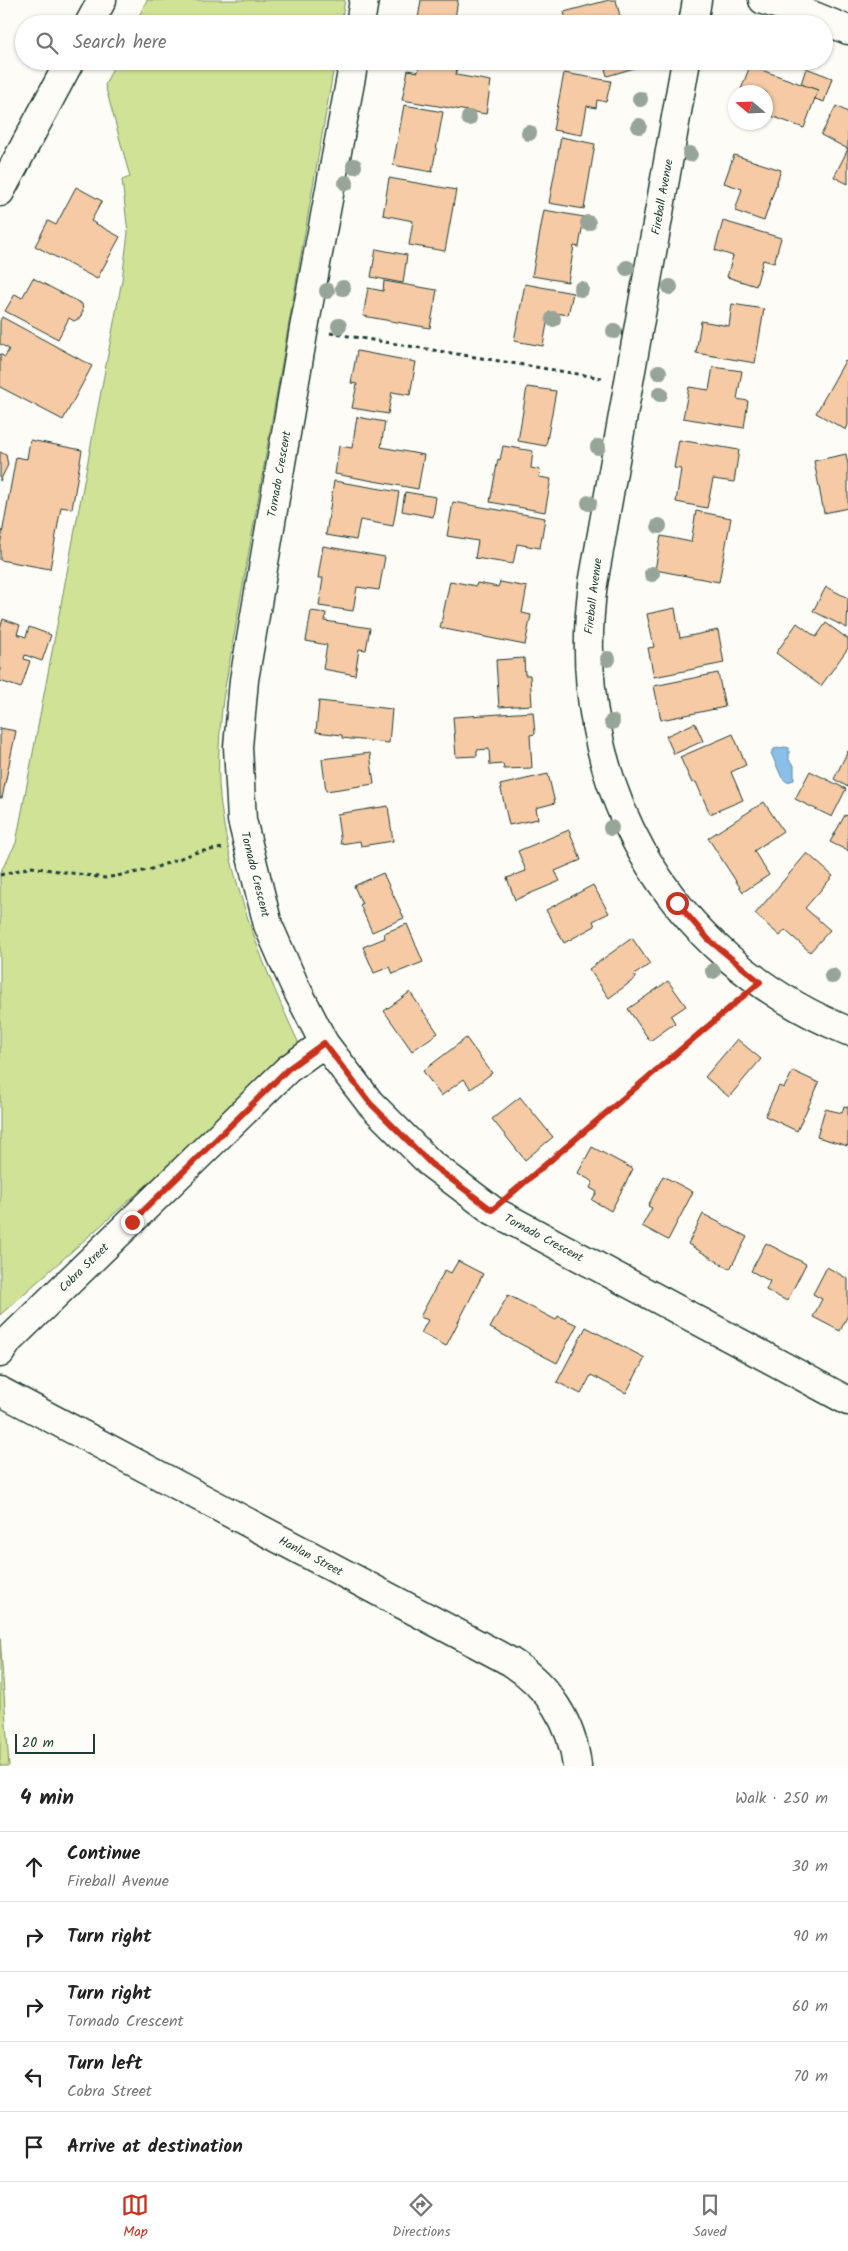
<!DOCTYPE html>
<html lang="en">
<head>
<meta charset="utf-8">
<style>
  :root { --surface:#fff; --page:#f6f6f6; --text:#222; --muted:#767676; --line:#e0e0e0; --accent:#c8321e }
  body { margin:0; font-family:Kalam,sans-serif; background:var(--page); color:var(--text) }
  .compass { position:absolute; left:728px; top:85px; width:45px; height:45px; border-radius:50%; background:var(--surface); box-shadow:0 1px 4px #0004; rotate:289deg }
  .scale { position:absolute; left:15px; bottom:12px; width:80px; box-sizing:border-box; padding-left:5px; border:2px solid #1f3d34; border-top:0; font-size:14px; line-height:18px; white-space:nowrap; color:#1f3d34; -webkit-text-stroke:4px #fdfcf7; paint-order:stroke }
  .stop { position:absolute; width:15px; height:15px; margin:-11px; border:4px solid #c8321e; border-radius:50%; background:#fff }
  .stop.end { background:#c8321e; border-color:#fff; box-shadow:0 1px 5px #0008 }
  .list { margin:0; padding:0; list-style:none }
  h2 { display:flex; justify-content:space-between; align-items:center; height:65px; margin:0; padding:0 20px; font-size:21px }
  h2 small { font-size:16px; font-weight:400; color:var(--muted) }
  .list li { display:grid; grid-template-columns:32px 1fr auto; gap:15px; align-items:center; box-sizing:border-box; height:70px; padding:0 20px; border-top:1px solid var(--line) }
  .list b { display:block; font-size:19px; white-space:nowrap }
  .list p { margin:0; font-size:16px; white-space:nowrap; color:var(--muted) }
  .list em { font-size:16px; font-style:normal; color:var(--muted) }
  .icon { flex:none; width:28px; height:28px; fill:none; stroke:currentColor; stroke-width:2; stroke-linecap:round; stroke-linejoin:round }
  .map { position:relative; flex:none; width:848px; height:1766px; overflow:hidden }
  .search { position:absolute; background:var(--surface); box-shadow:0 1px 4px #0004; left:15px; right:15px; top:15px; height:55px; display:flex; align-items:center; gap:12px; box-sizing:border-box; padding:0 18px; border-radius:28px; color:var(--muted); font-size:19px }
  .sheet { height:415px; background:var(--surface) }
  nav { display:flex; justify-content:space-around; align-items:center; box-sizing:border-box; height:70px; border-top:1px solid var(--line); background:var(--surface); font-size:14px; color:var(--muted) }
  nav a { display:grid; justify-items:center; gap:2px }
  nav .on { color:var(--accent) }
  .map>svg:first-child { display:block }
</style>
</head>
<body>
<div class="map">
<svg width="848" height="1766" viewBox="0 0 848 1766">
  <rect width="100%" height="100%" fill="#fdfcf7"/>
  <filter id="ink" filterUnits="userSpaceOnUse"><feTurbulence type="fractalNoise" baseFrequency=".02" numOctaves="2"/><feDisplacementMap in="SourceGraphic" scale="10" xChannelSelector="R" yChannelSelector="G"/><feConvolveMatrix kernelMatrix="1 2 1 2 8 2 1 2 1" color-interpolation-filters="sRGB"/></filter>
  <g filter="url(#ink)">
    <g fill="#cfe296" stroke="#779065">
      <path d="M147,0H345L341,24H135Z"/>
      <path d="M116,61H335L223,699C219,737 216,775 222,813C234,894 266,974 301,1048L0,1315V873L16,843L122,280L128,233L122,180L130,177L105,85Z"/>
      <path d="M0,1636L9,1766H0Z"/>
    </g>
    <path fill="#8abfe8" stroke="#5f8ba0" d="M785,747L789,748V760L794,765V780L787,782L782,778L771,753L774,749Z"/>
    <g fill="#f5caa4" stroke="#1f3d34">
      <path d="M421,0H458L454,24L418,19Z"/>
      <path d="M609,0H616L622,24H567L564,12Z"/>
      <path d="M420,61H458L456,75L491,81L486,114L402,100L408,70L418,72Z"/>
      <path d="M603,61H637L638,67L607,76Z"/>
      <path d="M750,66L818,90L804,128L766,114V92H740Z"/>
      <path d="M806,68L832,78L824,102L815,99L818,90L801,84Z"/>
      <path d="M564,73L611,81L606,102L597,100L596,108L587,106L582,135L553,130Z"/>
      <path d="M404,105L443,112L432,172L393,165Z"/>
      <path d="M836,106L848,112V184L834,177L848,149L821,135Z"/>
      <path d="M561,137L595,144L584,209L549,203Z"/>
      <path d="M734,155L781,170L764,221L735,211L742,189L724,183Z"/>
      <path d="M389,178L456,190L445,251L409,245L413,221L383,215Z"/>
      <path d="M76,187L102,201L91,221L120,237L97,279L35,246L48,221L56,225Z"/>
      <path d="M544,210L584,217L579,247L574,246L568,282L532,276Z"/>
      <path d="M723,221L781,238L774,263L763,260L756,286L727,277L733,256L715,250Z"/>
      <path d="M376,249L407,255L403,283L371,277Z"/>
      <path d="M33,278L82,304L83,311L80,318L74,321L69,318L58,339L5,311L15,294L22,298Z"/>
      <path d="M384,281L437,290L430,328L363,316L368,288L383,291Z"/>
      <path d="M525,284L573,293L568,315L549,312L543,346L514,341Z"/>
      <path d="M732,304L764,309L755,363L696,353L701,321L729,326Z"/>
      <path d="M2,317L92,366L63,420L0,387V354L5,357L9,349L0,344V321Z"/>
      <path d="M357,351L416,362L410,395L392,392L388,414L352,408L357,384L351,383Z"/>
      <path d="M845,361L848,363V425L846,430L816,413Z"/>
      <path d="M713,367L742,371L737,399L748,401L744,428L683,418L689,387L709,390Z"/>
      <path d="M527,387L556,391L546,446L518,441Z"/>
      <path d="M357,417L385,422L381,447L424,455L418,489L335,474L339,446L352,448Z"/>
      <path d="M30,440L82,450L72,509L61,507L50,569L0,560V545L16,457L27,459Z"/>
      <path d="M679,440L739,450L734,482L713,479L707,508L676,502L681,469L674,468Z"/>
      <path d="M503,446L533,451L531,468L540,470L539,477L551,479L545,512L490,502L498,459L500,460Z"/>
      <path d="M0,452L6,455L8,465L0,481Z"/>
      <path d="M846,454L848,465V508L824,513L814,461Z"/>
      <path d="M334,481L399,492L393,526L360,520L356,540L326,535Z"/>
      <path d="M405,492L436,497L433,517L402,511Z"/>
      <path d="M453,502L545,518L540,548L517,544L513,564L475,558L478,541L447,536Z"/>
      <path d="M696,511L731,518L719,582L655,570L661,536L691,542Z"/>
      <path d="M323,546L385,557L379,590L357,587L353,611L319,606L323,578H318Z"/>
      <path d="M450,581L476,586L477,583L498,587L500,582L527,587L522,613L531,615L525,645L440,628Z"/>
      <path d="M826,587L848,598L847,628L813,611Z"/>
      <path d="M675,608L680,638L718,630L724,663L654,677L648,648L654,647L647,614Z"/>
      <path d="M311,611L326,613L325,621L370,628L366,650L359,649L355,675L323,669L327,645L306,641Z"/>
      <path d="M3,619L20,625L17,634L26,637L29,627L51,635L42,661L25,655L24,659L30,661L21,688L0,681V628Z"/>
      <path d="M797,623L816,637L826,623L848,639V648L821,686L776,653Z"/>
      <path d="M524,658L525,675H530L532,705L499,707L496,660Z"/>
      <path d="M718,673L725,707L661,720L654,686Z"/>
      <path d="M319,701L392,709L389,743L342,738V735L316,732Z"/>
      <path d="M533,712L535,734L530,735L532,768L504,769L503,764L490,765L489,749L477,750V756L456,757L453,717Z"/>
      <path d="M695,723L703,741L674,754L666,736Z"/>
      <path d="M0,728L16,731L2,798H0Z"/>
      <path d="M733,734L746,765L731,772L743,800L710,814L696,782L692,783L680,757Z"/>
      <path d="M848,751V787L834,779Z"/>
      <path d="M370,753L374,784L326,791L322,759Z"/>
      <path d="M810,771L846,789L832,817L795,799Z"/>
      <path d="M548,774L555,803L536,808L538,819L509,825L500,785Z"/>
      <path d="M764,802L783,831L754,851L769,875L743,892L708,838Z"/>
      <path d="M388,806L393,841L361,846L360,841L341,844L337,814Z"/>
      <path d="M845,815L848,816V851L830,842Z"/>
      <path d="M569,830L581,860L555,871L560,881L515,900L507,878L526,871L518,851Z"/>
      <path d="M807,853L833,876L805,908L830,930L810,952L785,930L780,936L755,914Z"/>
      <path d="M383,873L404,918L372,932L360,905L362,904L354,886Z"/>
      <path d="M593,885L609,913L593,921L595,926L564,943L546,910Z"/>
      <path d="M407,924L423,962L393,974L390,967L374,973L363,947L385,938L384,933Z"/>
      <path d="M632,938L650,964L634,975L636,978L609,998L589,969Z"/>
      <path d="M668,981L686,1006L671,1016L675,1023L650,1041L628,1009Z"/>
      <path d="M410,992L438,1033L412,1051L384,1011Z"/>
      <path d="M466,1038L492,1073L471,1089L464,1079L441,1096L423,1071Z"/>
      <path d="M737,1039L761,1059L729,1097L705,1077Z"/>
      <path d="M793,1071L819,1083L797,1131L765,1116L779,1086L784,1088Z"/>
      <path d="M520,1097L553,1137L525,1160L492,1119Z"/>
      <path d="M844,1106L848,1107V1146L817,1137L825,1109L842,1113Z"/>
      <path d="M592,1147L633,1169L611,1211L592,1200L597,1192L590,1188L593,1182L578,1173Z"/>
      <path d="M663,1176L693,1192L668,1240L642,1226L652,1208L648,1206Z"/>
      <path d="M703,1214L747,1237L730,1269L688,1244Z"/>
      <path d="M766,1243L806,1264L787,1301L766,1290L770,1281L751,1271Z"/>
      <path d="M458,1261L483,1274L446,1346L421,1333L428,1320L420,1317L445,1270L451,1273Z"/>
      <path d="M827,1267L848,1279V1315L840,1331L813,1317L822,1299L813,1294Z"/>
      <path d="M508,1295L556,1320L558,1316L577,1325L557,1363L490,1328Z"/>
      <path d="M586,1327L645,1358L626,1393L591,1375L581,1394L557,1382Z"/>
    </g>
    <g fill="none" stroke-linecap="round" stroke-linejoin="round">
      <defs>
        <g id="minor">
          <path d="M763,0L809,14L848,30"/>
          <path d="M89,24L102,0"/>
          <path d="M360,24L364,0"/>
          <path d="M693,24L697,0"/>
          <path id="s1" d="M354,61L304,328L244,680L238,747L242,820L268,925L294,984L324,1043L370,1103L431,1164L492,1210L848,1401"/>
          <path d="M686,61L593,584C567,778 665,956 848,1031"/>
          <path d="M0,192L70,61"/>
          <path id="s2" d="M0,1353L9,1340L288,1069L324,1043"/>
          <path id="s3" d="M0,1391L511,1662C548,1686 572,1722 577,1766"/>
        </g>
      </defs>
      <use href="#minor" stroke="#1f3d34" stroke-width="31"/>
      <g stroke="#1f3d34" stroke-width="3" stroke-dasharray="4 4" stroke-linecap="butt">
        <path d="M330,333L602,378"/>
        <path d="M0,875L31,867L105,878L149,870L197,852L223,848"/>
        <path d="M514,1192L739,1000"/>
      </g>
      <use href="#minor" stroke="#fdfcf7" stroke-width="28"/>
    </g>
    <g fill="#96a597">
      <circle cx="640" cy="99" r="8"/>
      <circle cx="469" cy="118" r="8"/>
      <circle cx="639" cy="126" r="8"/>
      <circle cx="529" cy="133" r="8"/>
      <circle cx="690" cy="154" r="8"/>
      <circle cx="354" cy="166" r="8"/>
      <circle cx="346" cy="183" r="8"/>
      <circle cx="588" cy="223" r="8"/>
      <circle cx="627" cy="268" r="8"/>
      <circle cx="670" cy="287" r="8"/>
      <circle cx="343" cy="288" r="8"/>
      <circle cx="581" cy="289" r="8"/>
      <circle cx="327" cy="291" r="8"/>
      <circle cx="553" cy="319" r="8"/>
      <circle cx="339" cy="326" r="8"/>
      <circle cx="614" cy="331" r="8"/>
      <circle cx="659" cy="372" r="8"/>
      <circle cx="660" cy="394" r="8"/>
      <circle cx="598" cy="447" r="8"/>
      <circle cx="589" cy="503" r="8"/>
      <circle cx="659" cy="526" r="8"/>
      <circle cx="652" cy="574" r="8"/>
      <circle cx="608" cy="659" r="8"/>
      <circle cx="612" cy="722" r="8"/>
      <circle cx="611" cy="828" r="8"/>
      <circle cx="713" cy="971" r="8"/>
      <circle cx="832" cy="976" r="8"/>
    </g>
  </g>
  <g fill="none" stroke-linecap="round" stroke-linejoin="round" filter="url(#ink)">
    <path stroke="#c8321e" stroke-width="6" d="M132,1222L288,1069L324,1043L370,1103L431,1164L492,1210L760,982L709,940L677,903"/>
  </g>
  <g text-anchor="middle" stroke-width="5" stroke-linejoin="round" paint-order="stroke">
    <g font-size="12" fill="#1f3d34" stroke="#fdfcf7">
      <text transform="translate(662 197) rotate(-80)" y="4">Fireball Avenue</text>
      <text transform="translate(279 474) rotate(-80)" y="4">Tornado Crescent</text>
      <text transform="translate(593 596) rotate(-83)" y="4">Fireball Avenue</text>
      <text dy="4" stroke="none"><textPath href="#s1" startOffset="825">Tornado Crescent</textPath></text>
      <text dy="4" stroke="none"><textPath href="#s1" startOffset="1305">Tornado Crescent</textPath></text>
      <text dy="4" stroke="none"><textPath href="#s2" startOffset="120">Cobra Street</textPath></text>
      <text dy="4" stroke="none"><textPath href="#s3" startOffset="352">Hanlan Street</textPath></text>
    </g>
  </g>
</svg>
<svg class="compass" viewBox="-18 -18 36 36"><path d="M0-13l5 13h-10z" fill="#e53935"/><path d="M0 13l5-13h-10z" fill="#767676"/></svg>
<div class="scale">20 m</div>
<div class="stop" style="left:677px;top:903px"></div>
<div class="stop end" style="left:132px;top:1222px"></div>
<div class="search"><svg class="icon" aria-label="search" viewBox="0 0 24 24"><circle cx="10" cy="10" r="6"/><path d="M15 15l6 6"/></svg>Search here</div>
</div>
<section class="sheet">
<h2>4 min<small>Walk · 250 m</small></h2>
<ul class="list">
<li><svg class="icon" aria-label="ahead" viewBox="0 0 24 24"><path d="M12 20V5M6 11l6-6 6 6"/></svg><div><b>Continue</b><p>Fireball Avenue</p></div><em>30 m</em></li>
<li><svg class="icon" aria-label="right" viewBox="0 0 24 24"><path d="M7 20v-9h11M14 6l5 5-5 5"/></svg><div><b>Turn right</b></div><em>90 m</em></li>
<li><svg class="icon" aria-label="right" viewBox="0 0 24 24"><path d="M7 20v-9h11M14 6l5 5-5 5"/></svg><div><b>Turn right</b><p>Tornado Crescent</p></div><em>60 m</em></li>
<li><svg class="icon" aria-label="left" viewBox="0 0 24 24"><path d="M17 20v-9H6M10 6l-5 5 5 5"/></svg><div><b>Turn left</b><p>Cobra Street</p></div><em>70 m</em></li>
<li><svg class="icon" aria-label="arrive" viewBox="0 0 24 24"><path d="M6 21V4h12l-3 4 3 4H6"/></svg><div><b>Arrive at destination</b></div></li>
</ul>
</section>
<nav>
<a class="on"><svg class="icon" aria-label="map" viewBox="0 0 24 24"><path d="M3 6l6-2 6 2 6-2v14l-6 2-6-2-6 2zM9 4v14M15 6v14"/></svg>Map</a>
<a><svg class="icon" aria-label="directions" viewBox="0 0 24 24"><path d="M12 3l9 9-9 9-9-9zM9 14v-3h6M13 9l2 2-2 2"/></svg>Directions</a>
<a><svg class="icon" aria-label="saved" viewBox="0 0 24 24"><path d="M7 4h10v16l-5-4-5 4z"/></svg>Saved</a>
</nav>
</body>
</html>
